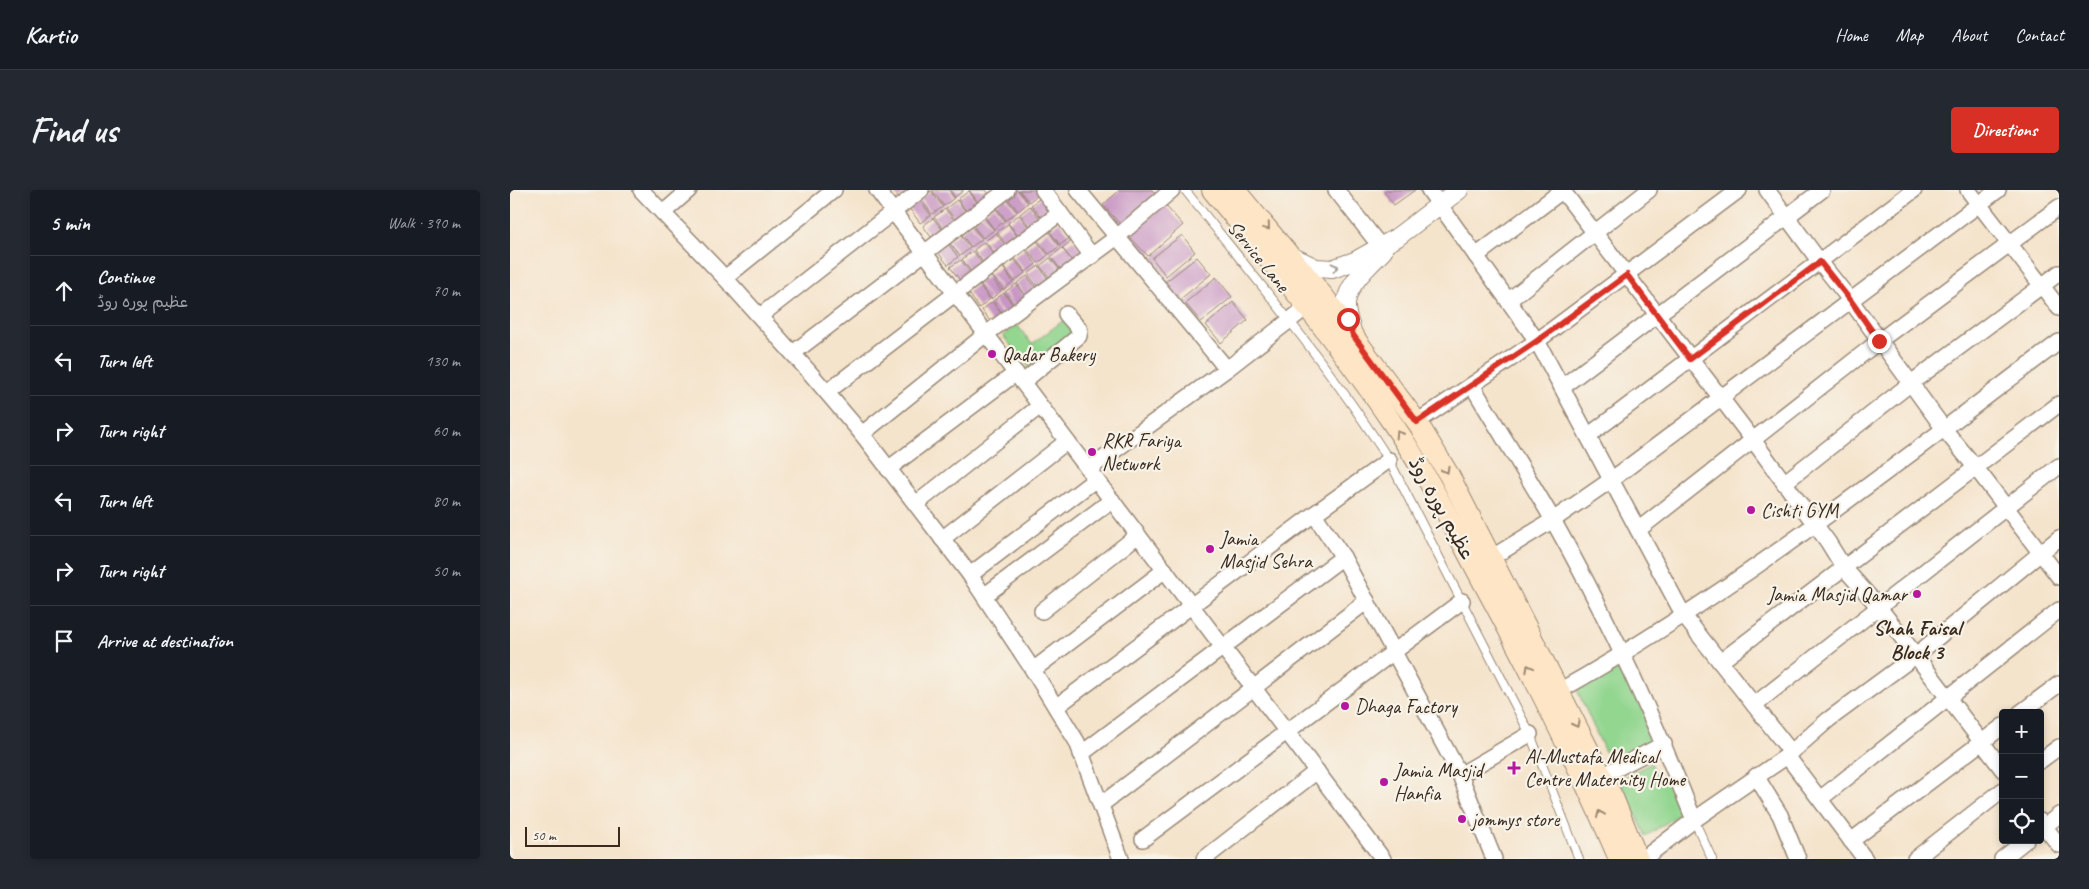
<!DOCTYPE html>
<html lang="en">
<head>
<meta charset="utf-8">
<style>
  :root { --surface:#171b24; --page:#242831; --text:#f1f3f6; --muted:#9ea1a6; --line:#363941; --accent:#d93025 }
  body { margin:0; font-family:Caveat,"Playpen Sans Arabic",sans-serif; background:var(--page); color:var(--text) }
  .controls { position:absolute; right:15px; bottom:15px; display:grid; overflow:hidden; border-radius:5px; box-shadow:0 2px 8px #0003 }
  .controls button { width:45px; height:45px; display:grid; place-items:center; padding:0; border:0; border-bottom:1px solid var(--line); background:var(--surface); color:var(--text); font:25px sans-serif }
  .scale { position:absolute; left:15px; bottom:12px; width:95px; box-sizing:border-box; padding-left:5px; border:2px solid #3b2a1e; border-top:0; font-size:14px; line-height:18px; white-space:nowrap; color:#3b2a1e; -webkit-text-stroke:4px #f7f3e8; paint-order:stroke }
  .stop { position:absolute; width:15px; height:15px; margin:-11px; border:4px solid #d93025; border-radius:50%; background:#fff }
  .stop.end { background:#d93025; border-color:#fff; box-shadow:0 1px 5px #0008 }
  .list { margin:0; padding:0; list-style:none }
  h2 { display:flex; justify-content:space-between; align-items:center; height:65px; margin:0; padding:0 20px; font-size:21px }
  h2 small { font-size:16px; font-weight:400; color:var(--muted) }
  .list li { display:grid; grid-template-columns:32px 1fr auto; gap:15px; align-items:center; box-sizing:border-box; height:70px; padding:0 20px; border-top:1px solid var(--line) }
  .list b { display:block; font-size:19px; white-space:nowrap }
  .list p { margin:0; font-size:16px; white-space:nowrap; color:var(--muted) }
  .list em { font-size:16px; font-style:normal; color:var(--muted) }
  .icon { flex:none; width:28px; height:28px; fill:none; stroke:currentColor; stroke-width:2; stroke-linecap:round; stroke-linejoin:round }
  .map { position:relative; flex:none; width:1549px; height:669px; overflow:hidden; border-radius:5px }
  header { display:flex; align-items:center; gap:30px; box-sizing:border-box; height:70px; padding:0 25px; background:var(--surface); border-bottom:1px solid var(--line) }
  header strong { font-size:24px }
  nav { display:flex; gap:28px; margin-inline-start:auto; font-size:18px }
  .intro { display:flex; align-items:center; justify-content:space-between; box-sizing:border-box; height:120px; padding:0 30px }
  h1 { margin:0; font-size:35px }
  .button { padding:12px 22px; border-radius:5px; background:var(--accent); color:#fff; font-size:18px; font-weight:700 }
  main { display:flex; gap:30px; padding:0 30px }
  aside { flex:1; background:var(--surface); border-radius:5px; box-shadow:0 2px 8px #0003 }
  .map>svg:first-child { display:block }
</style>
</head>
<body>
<header>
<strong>Kartio</strong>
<nav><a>Home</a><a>Map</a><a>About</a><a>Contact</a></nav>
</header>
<div class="intro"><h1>Find us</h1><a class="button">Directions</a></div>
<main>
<aside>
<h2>5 min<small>Walk · 390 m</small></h2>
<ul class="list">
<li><svg class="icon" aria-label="ahead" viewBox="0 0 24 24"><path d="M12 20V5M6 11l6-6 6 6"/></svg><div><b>Continue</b><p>عظیم پورہ روڈ</p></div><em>70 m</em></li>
<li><svg class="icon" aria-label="left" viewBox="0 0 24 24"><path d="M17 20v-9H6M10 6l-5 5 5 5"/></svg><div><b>Turn left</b></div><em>130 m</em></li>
<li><svg class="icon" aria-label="right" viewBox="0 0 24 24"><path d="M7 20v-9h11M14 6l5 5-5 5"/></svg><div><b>Turn right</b></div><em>60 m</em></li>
<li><svg class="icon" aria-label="left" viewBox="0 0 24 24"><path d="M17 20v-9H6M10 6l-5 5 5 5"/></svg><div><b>Turn left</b></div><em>80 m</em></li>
<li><svg class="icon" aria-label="right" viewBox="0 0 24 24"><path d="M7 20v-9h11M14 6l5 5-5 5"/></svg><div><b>Turn right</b></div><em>50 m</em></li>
<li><svg class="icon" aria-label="arrive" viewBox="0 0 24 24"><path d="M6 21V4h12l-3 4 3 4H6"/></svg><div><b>Arrive at destination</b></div></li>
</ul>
</aside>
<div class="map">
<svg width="1549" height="669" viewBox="0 0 1549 669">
  <rect width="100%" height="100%" fill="#f7f3e8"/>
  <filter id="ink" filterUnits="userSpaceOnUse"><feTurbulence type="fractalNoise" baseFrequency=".02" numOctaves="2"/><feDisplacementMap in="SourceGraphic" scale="10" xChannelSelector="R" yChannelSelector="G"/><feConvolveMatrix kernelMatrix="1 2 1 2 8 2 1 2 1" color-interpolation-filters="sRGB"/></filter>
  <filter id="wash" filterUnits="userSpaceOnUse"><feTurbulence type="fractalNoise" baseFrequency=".0096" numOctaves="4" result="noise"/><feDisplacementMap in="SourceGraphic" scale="20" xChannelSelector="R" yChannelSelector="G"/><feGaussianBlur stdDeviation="1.12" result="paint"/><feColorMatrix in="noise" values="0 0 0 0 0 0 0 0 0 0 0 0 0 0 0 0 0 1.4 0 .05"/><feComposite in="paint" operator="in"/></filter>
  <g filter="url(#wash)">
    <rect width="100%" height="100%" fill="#f5e4cc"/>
    <g fill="#92d68f" stroke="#668056">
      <path d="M554,130L564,141L519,177L493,146L507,135L522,154Z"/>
      <path d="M1113,477L1147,548L1100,573L1067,500Z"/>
      <path d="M1141,573L1148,589L1161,584L1176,620L1136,646L1109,590Z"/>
    </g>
    <g id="blocks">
      <g fill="#c895c4">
        <path d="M383,0H399L389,8Z"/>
        <path d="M422,0H439L444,8L434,16Z"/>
        <path d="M440,0H454L445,7Z"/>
        <path d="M459,0H476L482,8L471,16Z"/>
        <path d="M504,0H508L518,13L508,21L496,6Z"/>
        <path d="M509,0H526L529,4L519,12Z"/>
        <path d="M610,0H642L647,6L613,37L593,15Z"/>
        <path d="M876,0H905L884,15L874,2Z"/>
        <path d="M421,1L433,17L422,24L411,9Z"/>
        <path d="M459,1L470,17L459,25L448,9Z"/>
        <path d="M495,7L507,22L496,30L485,15Z"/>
        <path d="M532,7L543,22L533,30L521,15Z"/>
        <path d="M409,10L421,25L410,33L399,18Z"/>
        <path d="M447,10L458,25L448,33L436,18Z"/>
        <path d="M654,14L673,35L638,66L619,46Z"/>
        <path d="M484,16L495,31L484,39L473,24Z"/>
        <path d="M520,16L532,31L522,39L510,24Z"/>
        <path d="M435,19L447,34L436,42L424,27Z"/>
        <path d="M472,25L484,40L473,48L461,33Z"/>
        <path d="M509,25L521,40L510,48L498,33Z"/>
        <path d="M423,28L435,43L424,51L413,36Z"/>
        <path d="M549,32L561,47L550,55L539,40Z"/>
        <path d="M460,34L472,49L461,57L450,42Z"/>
        <path d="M498,34L509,49L498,57L487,42Z"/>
        <path d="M538,41L550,56L539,64L527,49Z"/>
        <path d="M449,43L460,58L450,66L438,51Z"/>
        <path d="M486,43L497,58L487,66L475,51Z"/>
        <path d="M672,45L685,62L656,86L642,68Z"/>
        <path d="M526,50L538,65L528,73L516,58Z"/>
        <path d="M563,50L575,65L564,73L552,58Z"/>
        <path d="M437,52L448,67L438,75L426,60Z"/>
        <path d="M474,52L486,67L475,75L464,60Z"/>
        <path d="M552,58L564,73L553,82L541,67Z"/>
        <path d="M515,59L526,74L516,82L504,67Z"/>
        <path d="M463,61L474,76L463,84L452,69Z"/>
        <path d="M687,67L701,84L668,111L654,93Z"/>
        <path d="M503,68L515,83L504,91L493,76Z"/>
        <path d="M540,68L552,82L542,91L530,76Z"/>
        <path d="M451,70L462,85L452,93L440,77Z"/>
        <path d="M492,76L503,92L493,100L481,84Z"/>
        <path d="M529,76L540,92L530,100L518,84Z"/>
        <path d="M480,85L491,101L481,109L469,93Z"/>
        <path d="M517,86L529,101L518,109L507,93Z"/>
        <path d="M706,87L722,107L691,132L675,113Z"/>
        <path d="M468,94L480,109L469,118L458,102Z"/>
        <path d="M506,94L517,110L506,118L495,102Z"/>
        <path d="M494,103L505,118L495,126L483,111Z"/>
        <path d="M482,112L494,127L483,135L472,120Z"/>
        <path d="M723,112L738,130L711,153L696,135Z"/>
      </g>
    </g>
  </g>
  <g filter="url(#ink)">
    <use href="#blocks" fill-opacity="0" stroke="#988775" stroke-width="1"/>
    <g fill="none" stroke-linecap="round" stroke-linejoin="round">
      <defs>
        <g id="service">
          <path d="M675,0C745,88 819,175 879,270L1020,544L1069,669"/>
          <path d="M1184,630L1202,669"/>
        </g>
        <g id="minor">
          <path d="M131,0L215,88L301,184L352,244L460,385L523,480L567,552L611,669"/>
          <path d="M367,0L873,669"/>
          <path d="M533,0L582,66"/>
          <path d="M568,0L717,179"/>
          <path d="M826,0L874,61"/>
          <path d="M919,0L1027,151L1174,426L1281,562"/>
          <path d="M1052,0L1243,250L1318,352L1334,378L1368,416L1493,580"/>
          <path d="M1257,0L1310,72L1341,111L1434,239L1466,278L1549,387"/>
          <path d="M1458,0L1549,118"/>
          <path d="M153,23L179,0"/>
          <path d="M966,66L1053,0"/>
          <path d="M215,88L324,0"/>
          <path d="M998,111L1139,0"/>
          <path d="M250,126L411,0"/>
          <path d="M283,163L497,0"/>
          <path d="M513,192L569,146L570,140L556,124"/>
          <path d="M962,195C989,241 1018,286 1044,332C1098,428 1144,528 1184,630"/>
          <path d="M1052,197L1312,0"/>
          <path d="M317,202L550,23"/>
          <path d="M907,232L1027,151L1229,0"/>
          <path d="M352,244L476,144L607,47L662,0"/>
          <path d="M1078,246L1404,0"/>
          <path d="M378,279L506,183"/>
          <path d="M579,279L717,179L798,116"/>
          <path d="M1274,293L1401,193L1549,83"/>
          <path d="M406,314L530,216"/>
          <path d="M804,324L833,367L950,585L984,669"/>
          <path d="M1128,340L1369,151L1549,17"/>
          <path d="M432,349L556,252"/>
          <path d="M981,368L1043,330L1101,290L1488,0"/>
          <path d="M460,385L586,289"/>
          <path d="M474,406L602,310"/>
          <path d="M532,421L628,345"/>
          <path d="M1210,472L1549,214"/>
          <path d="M523,480L655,380"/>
          <path d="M1049,501C1226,401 1387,274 1549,152"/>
          <path d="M1244,515L1549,276"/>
          <path d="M546,517L804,324L879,270"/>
          <path d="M1510,523L1549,494"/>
          <path d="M571,564L833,367"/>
          <path d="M1277,566L1355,669"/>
          <path d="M1530,571L1549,557"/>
          <path d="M950,585L1020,544"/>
          <path d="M1092,586L1154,554"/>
          <path d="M1246,586L1270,625L1288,669"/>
          <path d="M1310,609L1549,420"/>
          <path d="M592,614L857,411"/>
          <path d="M1530,631L1549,655"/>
          <path d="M1530,640L1549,625"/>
          <path d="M633,649L952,411"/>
          <path d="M1341,651L1493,536"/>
          <path d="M694,669L807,581"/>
          <path d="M1133,669L1184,630L1277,566L1318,530L1405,466L1549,348"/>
          <path d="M1405,669L1493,600"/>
          <path d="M1492,669L1516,650"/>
        </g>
        <g id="tertiary">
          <path d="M781,66L806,78L822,79L845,71L886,48L949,0"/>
          <path d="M843,144C840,135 835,122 836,113C838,93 860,75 873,61"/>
        </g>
        <g id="secondary">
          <path d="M702,0C764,75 826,150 881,231C917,283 945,340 975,396C1023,485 1069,575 1109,669"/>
          <path d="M725,0L815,108L907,232L939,285L1049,501L1104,610L1128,669"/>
        </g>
      </defs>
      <use href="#service" stroke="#988775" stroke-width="10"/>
      <use href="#minor" stroke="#988775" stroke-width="18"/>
      <use href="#tertiary" stroke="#988775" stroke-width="20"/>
      <use href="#secondary" stroke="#988775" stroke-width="22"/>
      <use href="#service" stroke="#fff" stroke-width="8"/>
      <use href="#minor" stroke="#fff" stroke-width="15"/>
      <use href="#tertiary" stroke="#fff" stroke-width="18"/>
      <use href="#secondary" stroke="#fee5c5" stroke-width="20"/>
    </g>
    <defs><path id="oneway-chevron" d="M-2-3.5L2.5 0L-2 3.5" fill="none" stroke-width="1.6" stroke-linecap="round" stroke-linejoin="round" transform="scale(1.25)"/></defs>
    <g stroke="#9c8872">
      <use href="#oneway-chevron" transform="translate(757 37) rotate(50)"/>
      <use href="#oneway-chevron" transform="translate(889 244) rotate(-122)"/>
      <use href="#oneway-chevron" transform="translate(936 280) rotate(60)"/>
      <use href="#oneway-chevron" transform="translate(1019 478) rotate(-118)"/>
      <use href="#oneway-chevron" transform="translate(1066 534) rotate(63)"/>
      <use href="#oneway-chevron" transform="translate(1090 624) rotate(-113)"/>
    </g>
    <use stroke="#a79f9a" href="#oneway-chevron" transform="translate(825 77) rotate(-14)"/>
  </g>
  <g fill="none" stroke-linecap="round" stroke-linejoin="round" filter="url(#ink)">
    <path stroke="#d93025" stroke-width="6" d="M838,129L843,145L907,232L1027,151L1117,85L1180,169L1310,72L1341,111L1369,151"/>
  </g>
  <g fill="#b5179e" stroke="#f7f3e8" stroke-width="2">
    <circle cx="482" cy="164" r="5"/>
    <circle cx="582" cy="262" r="5"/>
    <circle cx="1241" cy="320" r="5"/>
    <circle cx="700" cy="359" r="5"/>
    <circle cx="1407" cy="404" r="5"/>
    <circle cx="835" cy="516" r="5"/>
    <path d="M1001.5 570.5h5v5h5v5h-5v5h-5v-5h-5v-5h5z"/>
    <circle cx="874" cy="592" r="5"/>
    <circle cx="952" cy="629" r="5"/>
  </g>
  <g text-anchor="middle" stroke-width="4.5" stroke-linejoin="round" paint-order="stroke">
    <g font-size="20" fill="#3b2a1e" stroke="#f7f3e8">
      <text transform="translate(749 66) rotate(51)" y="7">Service Lane</text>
      <text transform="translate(932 318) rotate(61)" y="7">عظیم پورہ روڈ</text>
    </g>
    <g font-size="20" fill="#3b2a1e" stroke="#f7f3e8" text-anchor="start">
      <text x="492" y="171">Qadar Bakery</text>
      <text x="592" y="257">RKR Fariya<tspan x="592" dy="23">Network</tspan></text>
      <text x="1251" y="327">Cishti GYM</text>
      <text x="710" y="355">Jamia<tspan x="710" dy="23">Masjid Sehra</tspan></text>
      <text x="1397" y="411" text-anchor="end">Jamia Masjid Qamar</text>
      <text x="845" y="523">Dhaga Factory</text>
      <text x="1015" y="573">Al-Mustafa Medical<tspan x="1015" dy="23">Centre Maternity Home</tspan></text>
      <text x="884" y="587">Jamia Masjid<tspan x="884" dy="23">Hanfia</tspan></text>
      <text x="962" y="636">jommys store</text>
    </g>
    <g font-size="21" font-weight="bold" fill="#3b2a1e" stroke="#f7f3e8">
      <text x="1407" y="445">Shah Faisal<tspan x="1407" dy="24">Block 3</tspan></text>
    </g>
  </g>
</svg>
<div class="controls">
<button>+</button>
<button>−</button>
<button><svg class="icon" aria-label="locate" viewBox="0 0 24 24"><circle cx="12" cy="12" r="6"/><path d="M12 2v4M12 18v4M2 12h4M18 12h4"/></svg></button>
</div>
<div class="scale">50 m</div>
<div class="stop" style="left:838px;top:129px"></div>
<div class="stop end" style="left:1369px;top:151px"></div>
</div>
</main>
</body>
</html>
